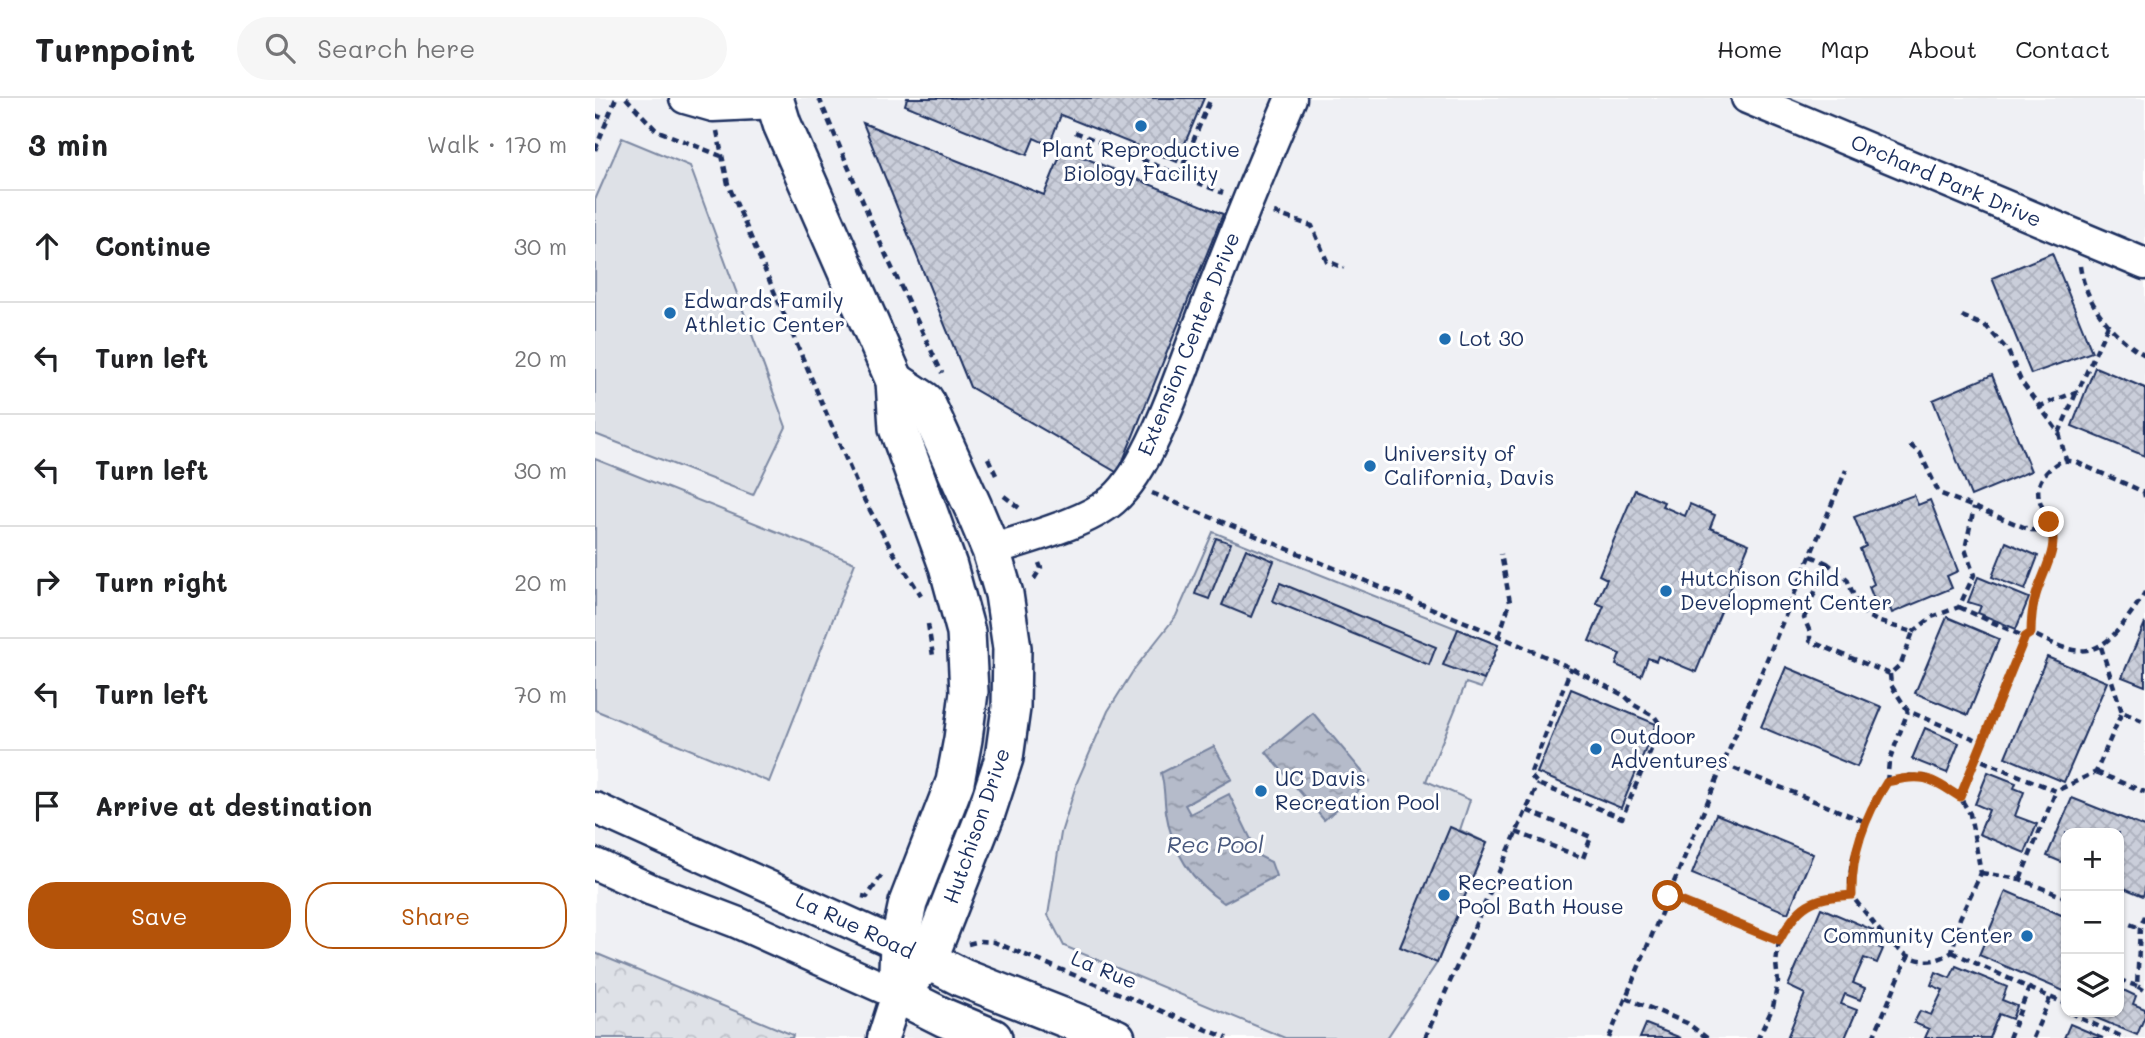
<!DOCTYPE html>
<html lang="en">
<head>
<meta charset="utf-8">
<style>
  :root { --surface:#fff; --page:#f6f6f6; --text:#202124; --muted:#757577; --line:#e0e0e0; --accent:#b45309 }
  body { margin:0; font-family:Mali,sans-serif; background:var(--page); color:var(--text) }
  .controls { position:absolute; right:21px; bottom:21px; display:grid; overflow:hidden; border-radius:14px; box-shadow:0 2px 5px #0004 }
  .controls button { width:63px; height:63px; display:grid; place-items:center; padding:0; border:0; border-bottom:2px solid var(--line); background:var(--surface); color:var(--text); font:35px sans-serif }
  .stop { position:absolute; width:21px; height:21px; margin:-16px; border:5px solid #b45309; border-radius:50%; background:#fff }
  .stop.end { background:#b45309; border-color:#fff; box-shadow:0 2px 7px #0008 }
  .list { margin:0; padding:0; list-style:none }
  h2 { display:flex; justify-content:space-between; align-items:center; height:91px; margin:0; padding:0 28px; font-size:30px }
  h2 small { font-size:23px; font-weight:400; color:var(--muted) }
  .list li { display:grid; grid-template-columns:46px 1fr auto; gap:21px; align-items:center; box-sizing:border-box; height:112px; padding:0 28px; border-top:2px solid var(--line) }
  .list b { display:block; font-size:26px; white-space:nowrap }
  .list em { font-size:23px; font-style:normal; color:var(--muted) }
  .actions { display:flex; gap:14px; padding:21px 28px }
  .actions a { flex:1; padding:16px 0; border:2px solid var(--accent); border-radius:28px; text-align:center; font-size:24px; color:var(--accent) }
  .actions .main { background:var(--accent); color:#fff }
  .icon { flex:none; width:38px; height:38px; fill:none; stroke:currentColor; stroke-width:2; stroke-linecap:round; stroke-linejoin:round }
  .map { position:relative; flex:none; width:1550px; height:940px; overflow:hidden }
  header { display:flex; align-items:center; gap:42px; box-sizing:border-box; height:98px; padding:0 35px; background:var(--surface); border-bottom:2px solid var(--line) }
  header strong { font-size:33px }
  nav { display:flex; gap:38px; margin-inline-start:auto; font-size:24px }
  .search { width:490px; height:63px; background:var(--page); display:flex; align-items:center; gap:18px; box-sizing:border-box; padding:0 24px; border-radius:38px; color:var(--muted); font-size:26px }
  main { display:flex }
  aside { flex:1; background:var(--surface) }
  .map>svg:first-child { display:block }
</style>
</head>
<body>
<header>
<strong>Turnpoint</strong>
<div class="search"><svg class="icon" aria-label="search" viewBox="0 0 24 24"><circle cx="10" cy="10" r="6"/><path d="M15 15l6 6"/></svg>Search here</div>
<nav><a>Home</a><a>Map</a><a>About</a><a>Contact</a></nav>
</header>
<main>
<aside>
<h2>3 min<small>Walk · 170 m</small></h2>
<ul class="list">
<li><svg class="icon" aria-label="ahead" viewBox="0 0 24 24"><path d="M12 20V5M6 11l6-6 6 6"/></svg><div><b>Continue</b></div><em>30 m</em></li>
<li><svg class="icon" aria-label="left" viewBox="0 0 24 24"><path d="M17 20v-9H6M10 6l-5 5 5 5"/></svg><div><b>Turn left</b></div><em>20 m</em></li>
<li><svg class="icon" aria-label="left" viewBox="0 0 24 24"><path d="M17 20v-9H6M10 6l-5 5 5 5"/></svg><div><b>Turn left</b></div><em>30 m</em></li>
<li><svg class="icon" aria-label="right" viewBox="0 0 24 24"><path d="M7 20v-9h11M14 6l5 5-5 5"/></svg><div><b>Turn right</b></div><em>20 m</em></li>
<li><svg class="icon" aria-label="left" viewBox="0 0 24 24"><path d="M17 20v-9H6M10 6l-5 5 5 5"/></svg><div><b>Turn left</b></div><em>70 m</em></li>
<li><svg class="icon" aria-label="arrive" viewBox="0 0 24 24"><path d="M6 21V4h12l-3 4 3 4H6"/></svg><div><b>Arrive at destination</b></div></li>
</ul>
<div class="actions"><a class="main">Save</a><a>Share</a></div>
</aside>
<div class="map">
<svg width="1550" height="940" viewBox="0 0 1550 940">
  <defs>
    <pattern id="forest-crowns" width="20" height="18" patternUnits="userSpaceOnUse" patternTransform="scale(1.75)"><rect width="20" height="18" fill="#dee1e7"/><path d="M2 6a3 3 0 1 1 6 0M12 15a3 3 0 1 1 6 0" fill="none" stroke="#bec1c9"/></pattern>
    <pattern id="water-ripples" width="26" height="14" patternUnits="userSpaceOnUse" patternTransform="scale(1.75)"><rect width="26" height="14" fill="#b5bbca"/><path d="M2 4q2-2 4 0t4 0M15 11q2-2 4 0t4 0" fill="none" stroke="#9298a7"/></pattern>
    <pattern id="building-cross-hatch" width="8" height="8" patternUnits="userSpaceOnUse" patternTransform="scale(1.75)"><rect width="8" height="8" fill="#caceda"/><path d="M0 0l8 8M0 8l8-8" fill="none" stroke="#adb1be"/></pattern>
  </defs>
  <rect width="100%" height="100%" fill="#fff"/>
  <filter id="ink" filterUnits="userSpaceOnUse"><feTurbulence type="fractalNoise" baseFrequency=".0143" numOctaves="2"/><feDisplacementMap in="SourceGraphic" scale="14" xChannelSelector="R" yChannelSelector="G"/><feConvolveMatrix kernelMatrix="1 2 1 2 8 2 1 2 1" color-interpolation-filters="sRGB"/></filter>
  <g filter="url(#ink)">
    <path fill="#eff0f4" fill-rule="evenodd" d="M0,0H1550V940H0ZM1471,735H1524V914H1471Z"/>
    <path fill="url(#forest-crowns)" stroke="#7c88a2" stroke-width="2" d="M0,855L198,937L197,940H0Z"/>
    <g fill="#dee1e7" stroke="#7c88a2" stroke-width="2">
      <path d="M27,40L95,68L191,329L158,397L0,336V102Z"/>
      <path d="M0,361L260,465L174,684L0,612Z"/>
      <path d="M618,434L903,547L886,590L871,585L831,683L875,702L865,732L892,745L842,865L792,940H690L469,848L453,817L466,735L482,684L513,613L540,570L581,518Z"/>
    </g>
    <g fill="url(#water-ripples)" stroke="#77839f" stroke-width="2">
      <path d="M718,615L775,683L729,722L671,654Z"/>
      <path d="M619,648L637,681L590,707L595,716L634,696L664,758L676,764L681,778L629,805C596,783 577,753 571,714C569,700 570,689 566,675Z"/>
    </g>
    <g fill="url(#building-cross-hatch)" stroke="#1b2f5e" stroke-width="2">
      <path d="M312,0H609L582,64L466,17L454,47L439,40L432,57L310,7Z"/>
      <path d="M268,25L449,97L468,51L628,116L523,375L375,289Z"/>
      <path d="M1457,155L1497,254L1436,276L1397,180Z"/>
      <path d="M1500,269L1550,290V358L1477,328Z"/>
      <path d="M1397,277L1436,373L1376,398L1338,302Z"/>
      <path d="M1040,392L1069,404L1067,408L1090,418L1095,406L1120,417L1115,430L1154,446L1101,574L1063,558L1061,563L1053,560L1046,578L1021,567L1025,556L994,543L1009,508L1001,505L1012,481L1004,477Z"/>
      <path d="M1319,397L1323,407L1335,402L1363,473L1352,478L1357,490L1297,515L1292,503L1281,506L1274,489L1279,486L1265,451L1271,448L1259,419Z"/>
      <path d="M621,440L636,445L614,501L600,496Z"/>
      <path d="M1411,444L1443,458L1430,492L1397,479Z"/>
      <path d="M651,451L679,463L656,519L627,507Z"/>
      <path d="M1383,479L1434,500L1421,531L1383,515L1386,508L1373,504Z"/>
      <path d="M685,485L841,549L834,567L678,503Z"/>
      <path d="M1352,519L1404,541L1373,617L1320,595Z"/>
      <path d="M1550,525V588L1527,579Z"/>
      <path d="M863,531L903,547L889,582L848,567Z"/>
      <path d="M1452,559L1512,584L1469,684L1410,659Z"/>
      <path d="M1191,569L1287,609L1262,669L1166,629Z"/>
      <path d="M976,591L1061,626L1026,710L942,675Z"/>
      <path d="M1330,630L1364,645L1352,675L1317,661Z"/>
      <path d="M1393,674L1421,685L1419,690L1429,694L1420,718L1442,726L1430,755L1384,736L1394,712L1380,706Z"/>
      <path d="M1477,700L1550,729V792L1548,798L1524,788V735H1471V766L1452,758Z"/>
      <path d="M1121,716L1218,756L1193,815L1097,776Z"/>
      <path d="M855,729L892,745L842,865L805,849Z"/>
      <path d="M1411,793L1471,819V894L1384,857Z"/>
      <path d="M1226,810L1278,832L1273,845L1288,851L1282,865L1269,860L1258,885L1270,890L1265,902L1250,896L1246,906L1262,912L1250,940H1192L1210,896L1193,888Z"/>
      <path d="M1361,868L1412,889L1407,902L1422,908L1417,921L1404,916L1394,940H1330L1334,931L1319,925L1325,913L1336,917L1348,892L1336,887L1341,874L1355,880Z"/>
      <path d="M1524,890L1541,898L1538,906L1550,911V918L1542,937L1487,914H1524Z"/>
      <path d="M1051,926L1086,940H1045Z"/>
      <path d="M1475,926L1508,940H1469Z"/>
    </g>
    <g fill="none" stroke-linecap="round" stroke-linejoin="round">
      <defs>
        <g id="minor">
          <path d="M90,0L118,8L180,5"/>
          <path d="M1152,0L1550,166"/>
          <path d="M396,452C432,440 490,426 518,402C558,368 590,262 610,212C637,141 666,70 696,0"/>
          <path d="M0,710L304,847"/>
          <path d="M0,766L57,792L141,824L302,896L288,940"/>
        </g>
        <g id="major">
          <path d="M179,0L187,26L300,283L303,330L353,468L371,534L374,594L368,641L360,684L313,805L304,847L302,896"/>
          <path d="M300,283L330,303L378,409L396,452L409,496L417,550L416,610L409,660L391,715L333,862L302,896"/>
          <path d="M311,851L368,880L521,940"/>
          <path d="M302,896L350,920L398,940"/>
        </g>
      </defs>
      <use href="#minor" stroke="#1b2f5e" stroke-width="35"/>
      <use href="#major" stroke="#1b2f5e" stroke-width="42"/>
      <g stroke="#1b2f5e" stroke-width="4.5" stroke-dasharray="7 5" stroke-linecap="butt">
        <path d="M31,0L61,32L126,58"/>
        <path d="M224,0L288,151L347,275"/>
        <path d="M0,17L12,22"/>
        <path d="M122,33L133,86L266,396L298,454L326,497"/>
        <path d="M480,34L628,95"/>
        <path d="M0,52L21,0"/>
        <path d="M584,77L616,0"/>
        <path d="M679,115L717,128L732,163L749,170"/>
        <path d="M1485,168C1490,205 1518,239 1550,257"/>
        <path d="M1367,218L1392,229L1413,253L1426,283L1464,335L1471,362"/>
        <path d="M1443,309L1483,293L1513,227"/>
        <path d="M1464,335L1482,293"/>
        <path d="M1315,347L1325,355L1344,395L1436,432L1457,433"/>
        <path d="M393,360L401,377"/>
        <path d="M557,395L904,538L976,570L1030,598L1039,607L1060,619L1066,628L1027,720L943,686L935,677L976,570"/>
        <path d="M409,398L427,412"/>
        <path d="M1550,399L1549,394L1481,364C1471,362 1465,362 1457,369C1423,398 1463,418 1459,447C1457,460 1450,471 1446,483C1440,500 1437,517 1436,535C1475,555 1498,565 1528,526C1536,515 1544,505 1550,494"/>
        <path d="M1216,458L1232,465L1209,520L1215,534V543L1295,576L1306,566L1318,534L1285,524L1272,518L1263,508L1252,481L1232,465"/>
        <path d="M439,481L446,470L444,465"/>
        <path d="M1364,509L1430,539"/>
        <path d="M333,526L338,558"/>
        <path d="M1318,534L1337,519L1364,509L1379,477L1370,451L1379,410"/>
        <path d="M904,538L915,504L906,456"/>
        <path d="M1506,549L1527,614"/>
        <path d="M1295,576L1296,587L1313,613L1387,644L1430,539L1436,535"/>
        <path d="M1387,644L1381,660L1461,693L1501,674L1527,614L1550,624"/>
        <path d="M1128,666L1271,724"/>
        <path d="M1501,674L1550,694"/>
        <path d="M1315,678L1331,679L1344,686L1365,699L1375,716L1386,775L1365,820L1357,854C1321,879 1294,845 1273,818C1269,812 1260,804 1257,796C1248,767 1276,708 1292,684Z"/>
        <path d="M1292,684L1294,664L1313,613"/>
        <path d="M1365,699L1381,660"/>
        <path d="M921,734L988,760L996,739L931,712"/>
        <path d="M1386,775L1425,781L1471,800"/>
        <path d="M1425,781L1461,693"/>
        <path d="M267,798L272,799L288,775"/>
        <path d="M1073,798L1184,843L1181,865L1183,884L1178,909L1163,940"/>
        <path d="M1550,818L1545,830L1542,888L1550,893"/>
        <path d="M1524,822L1545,830"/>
        <path d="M1184,843C1205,805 1215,800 1257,797"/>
        <path d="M373,846L385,843L399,844L632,940"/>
        <path d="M1357,854L1434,890L1414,940"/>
        <path d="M1524,882L1542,888"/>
        <path d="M1434,890L1471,906"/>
        <path d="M1031,900L1092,925L1112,940"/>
        <path d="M1476,914L1485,920L1530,940"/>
        <path d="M830,940L943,686"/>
        <path d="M1014,940L1251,372"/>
        <path d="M1278,940L1313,858"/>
        <path d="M1438,940L1456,898"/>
      </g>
      <use href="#minor" stroke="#fff" stroke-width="30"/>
      <use href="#major" stroke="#fff" stroke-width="37"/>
    </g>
  </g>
  <g fill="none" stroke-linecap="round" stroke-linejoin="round" filter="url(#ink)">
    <path stroke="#b45309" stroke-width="9" d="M1073,798L1184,843C1205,805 1215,800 1257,797C1256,757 1270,718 1292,684C1328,675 1334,679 1365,699L1430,539L1436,535C1436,522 1437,510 1441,497C1448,473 1466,449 1454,424"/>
  </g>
  <g fill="#1f6fb2" stroke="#fff" stroke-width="2.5">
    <circle cx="546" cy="28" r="7"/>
    <circle cx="75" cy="215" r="7"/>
    <circle cx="850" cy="241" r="7"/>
    <circle cx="775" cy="368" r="7"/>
    <circle cx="1071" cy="493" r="7"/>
    <circle cx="1001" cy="651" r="7"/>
    <circle cx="666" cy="693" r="7"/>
    <circle cx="849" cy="797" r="7"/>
    <circle cx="1432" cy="838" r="7"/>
  </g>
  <g text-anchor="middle" stroke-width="6" stroke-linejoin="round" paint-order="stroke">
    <g font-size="21" fill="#1b2f5e" stroke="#fff" text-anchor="start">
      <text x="546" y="59" text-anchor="middle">Plant Reproductive<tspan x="546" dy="24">Biology Facility</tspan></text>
      <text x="89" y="210">Edwards Family<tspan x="89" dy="24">Athletic Center</tspan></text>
      <text x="864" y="248">Lot 30</text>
      <text x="789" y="363">University of<tspan x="789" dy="24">California, Davis</tspan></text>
      <text x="1085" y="488">Hutchison Child<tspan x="1085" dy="24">Development Center</tspan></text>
      <text x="1015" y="646">Outdoor<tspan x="1015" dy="24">Adventures</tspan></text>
      <text x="680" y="688">UC Davis<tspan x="680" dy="24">Recreation Pool</tspan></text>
      <text x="863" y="792">Recreation<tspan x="863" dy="24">Pool Bath House</tspan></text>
      <text x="1418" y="845" text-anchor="end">Community Center</text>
    </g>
    <g font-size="21" fill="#1b2f5e" stroke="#fff">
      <text transform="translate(1351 83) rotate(23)" y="7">Orchard Park Drive</text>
      <text transform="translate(594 246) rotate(-68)" y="7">Extension Center Drive</text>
      <text transform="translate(382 728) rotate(-71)" y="7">Hutchison Drive</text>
      <text transform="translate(260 828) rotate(25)" y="7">La Rue Road</text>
      <text transform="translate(509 872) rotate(22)" y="7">La Rue</text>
    </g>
    <g font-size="23" font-style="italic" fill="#49597e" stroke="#fff">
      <text x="620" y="755">Rec Pool</text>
    </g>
  </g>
</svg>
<div class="controls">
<button>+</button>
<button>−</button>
<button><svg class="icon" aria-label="layers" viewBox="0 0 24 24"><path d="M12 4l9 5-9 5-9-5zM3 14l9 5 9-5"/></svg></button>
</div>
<div class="stop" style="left:1073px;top:798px"></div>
<div class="stop end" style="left:1454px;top:424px"></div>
</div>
</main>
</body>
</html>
